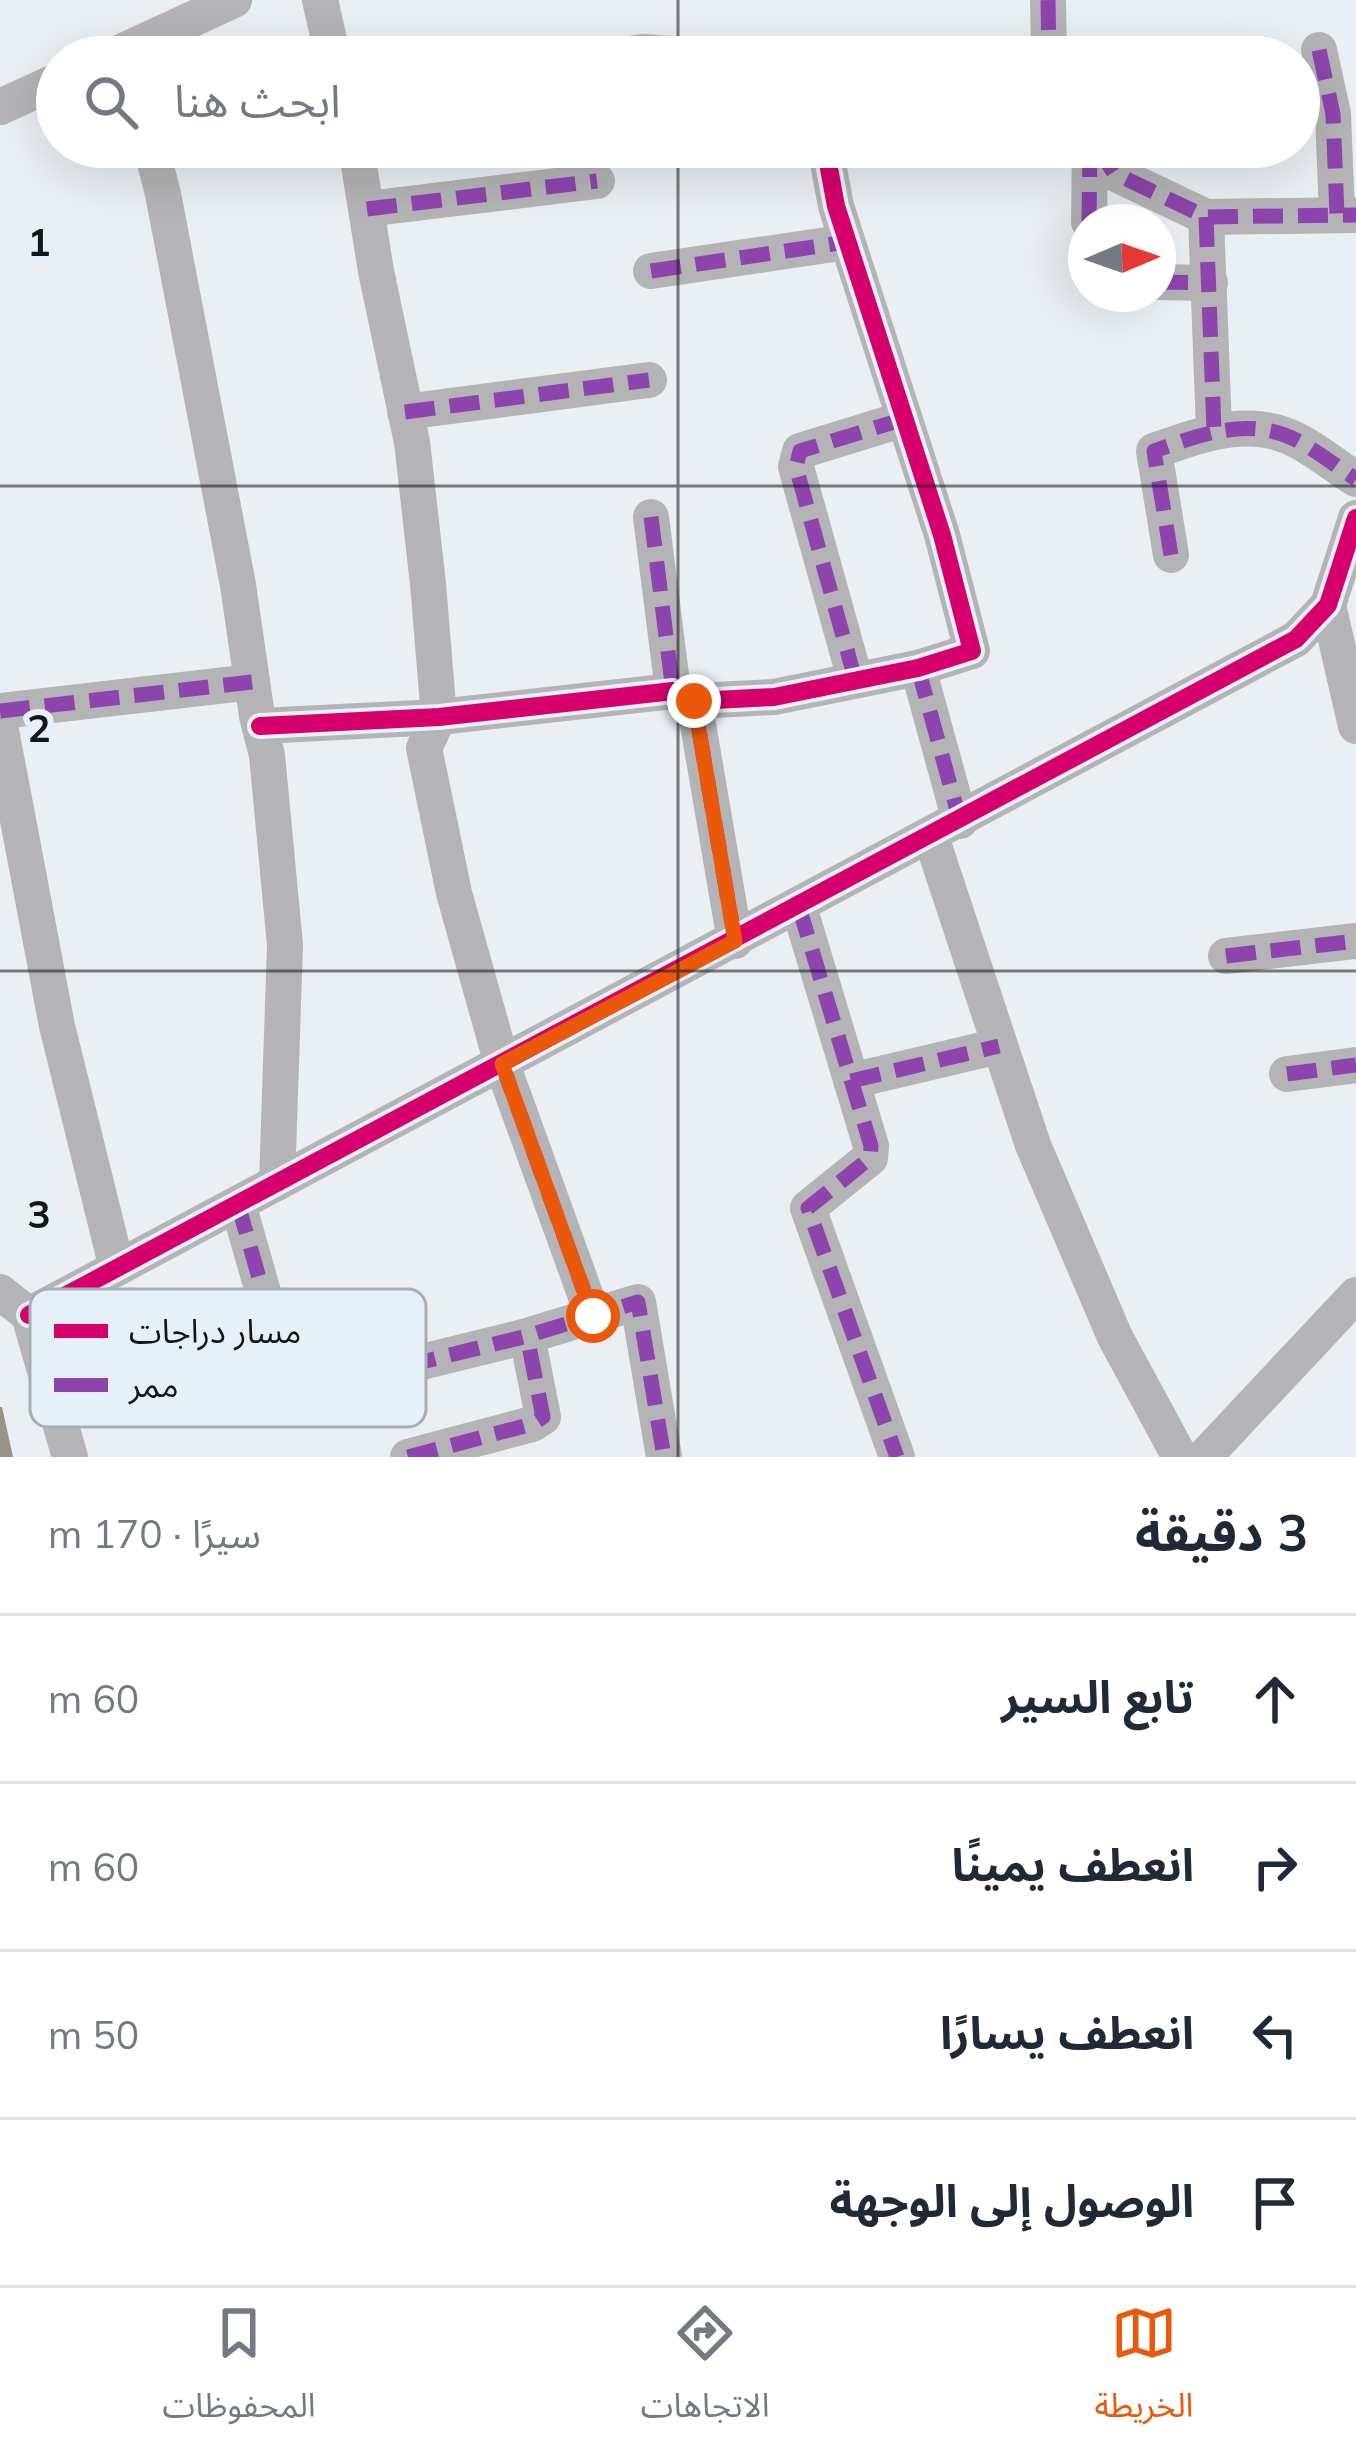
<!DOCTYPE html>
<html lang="ar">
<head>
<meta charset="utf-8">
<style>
  :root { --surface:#fff; --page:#f6f6f7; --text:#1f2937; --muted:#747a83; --line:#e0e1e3; --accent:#ea580c }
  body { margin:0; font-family:Mulish,"Noto Sans Arabic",sans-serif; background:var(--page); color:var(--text); direction:rtl }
  .compass { position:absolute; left:1068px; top:204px; width:108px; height:108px; border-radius:50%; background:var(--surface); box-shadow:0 12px 48px #0002; rotate:88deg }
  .stop { position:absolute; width:36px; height:36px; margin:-27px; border:9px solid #ea580c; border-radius:50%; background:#fff }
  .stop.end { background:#ea580c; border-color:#fff; box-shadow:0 3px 12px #0008 }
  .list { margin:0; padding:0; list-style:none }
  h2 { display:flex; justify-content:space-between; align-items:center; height:156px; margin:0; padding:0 48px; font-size:51px }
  h2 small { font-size:39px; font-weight:400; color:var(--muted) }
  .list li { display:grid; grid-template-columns:78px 1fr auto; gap:36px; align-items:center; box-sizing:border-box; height:168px; padding:0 48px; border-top:3px solid var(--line) }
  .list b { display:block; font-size:45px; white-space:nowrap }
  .list em { font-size:39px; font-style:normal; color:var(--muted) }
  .icon { flex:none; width:66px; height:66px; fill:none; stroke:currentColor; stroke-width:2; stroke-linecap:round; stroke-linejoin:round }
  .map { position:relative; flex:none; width:1356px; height:1457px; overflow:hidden; direction:ltr }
  .search { position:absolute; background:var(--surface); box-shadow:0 12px 48px #0002; left:36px; right:36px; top:36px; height:132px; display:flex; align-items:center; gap:30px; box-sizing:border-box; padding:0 42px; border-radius:66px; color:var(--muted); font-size:45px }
  .sheet { height:828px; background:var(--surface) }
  nav { display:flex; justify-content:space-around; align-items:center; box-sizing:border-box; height:168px; border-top:3px solid var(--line); background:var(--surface); font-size:33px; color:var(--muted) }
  nav a { display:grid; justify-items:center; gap:6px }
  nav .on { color:var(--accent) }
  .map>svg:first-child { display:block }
</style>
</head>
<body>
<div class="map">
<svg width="1356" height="1457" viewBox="0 0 1356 1457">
  <rect width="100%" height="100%" fill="#eaeff4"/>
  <path fill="#9b9388" d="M0,1407H2L13,1457H0Z"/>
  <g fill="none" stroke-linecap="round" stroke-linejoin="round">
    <g stroke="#b4b4b6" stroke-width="36">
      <path d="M320,0L333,57"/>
      <path d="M1048,0L1049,57"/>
      <path d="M1319,50L1333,114L1337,215"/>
      <path d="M110,57L234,0"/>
      <path d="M608,57L643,52L708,57"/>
      <path d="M0,107L57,81"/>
      <path d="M151,147L163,194L238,585L257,716L267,755L285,945L277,1183"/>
      <path d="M356,147L376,271L412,442L428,584L439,717L424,748L454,893L502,1064L593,1316"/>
      <path d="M1097,147L1114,173L1206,217L1356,215"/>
      <path d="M367,209L597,181"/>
      <path d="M1206,217L1214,430"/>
      <path d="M1089,222L1090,147"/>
      <path d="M651,271L847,242"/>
      <path d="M1158,282L1210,283"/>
      <path d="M405,412L649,380"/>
      <path d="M651,517L673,691"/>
      <path d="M1171,555L1154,451C1202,434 1252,415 1300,442C1320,453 1337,467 1356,479"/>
      <path d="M1328,605L1356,726"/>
      <path d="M918,668L960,821"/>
      <path d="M855,679L796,467L800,451L904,419"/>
      <path d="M694,701L735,941"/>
      <path d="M0,711L252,682"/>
      <path d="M0,725L57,1026L117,1268"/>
      <path d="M260,726L439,717L673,691L694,701L774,697L918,668L972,651L942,535L836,206L825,147"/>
      <path d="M931,837L1033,1145L1115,1337L1180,1457"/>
      <path d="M799,907L871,1146L870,1158L808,1208L897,1457"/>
      <path d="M1226,956L1356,941"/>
      <path d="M1287,1074L1356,1065"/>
      <path d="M851,1081L999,1046"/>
      <path d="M238,1204L292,1394L527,1336L638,1302L664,1457"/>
      <path d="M0,1292L29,1315L70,1457"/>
      <path d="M29,1315L1296,639L1328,605L1356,518"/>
      <path d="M408,1457L532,1424L543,1417L527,1336"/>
      <path d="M1204,1457L1356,1295"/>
    </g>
    <g stroke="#8e44ad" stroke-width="15" stroke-dasharray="30 15" stroke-linecap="butt">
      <path d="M1048,0L1049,57"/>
      <path d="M1319,50L1333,114L1337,215"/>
      <path d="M608,57L643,52L708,57"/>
      <path d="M1097,147L1114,173L1206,217L1356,215"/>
      <path d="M367,209L597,181"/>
      <path d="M1206,217L1214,430"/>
      <path d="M1089,222L1090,147"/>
      <path d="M651,271L847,242"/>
      <path d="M1158,282L1210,283"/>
      <path d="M405,412L649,380"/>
      <path d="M651,517L673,691"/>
      <path d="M1171,555L1154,451C1202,434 1252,415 1300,442C1320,453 1337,467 1356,479"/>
      <path d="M918,668L960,821"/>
      <path d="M855,679L796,467L800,451L904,419"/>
      <path d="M706,701H694L735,941"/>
      <path d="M0,711L252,682"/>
      <path d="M799,907L871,1146L870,1158L808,1208L897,1457"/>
      <path d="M1226,956L1356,941"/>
      <path d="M502,1064L593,1316"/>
      <path d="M1287,1074L1356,1065"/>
      <path d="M851,1081L999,1046"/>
      <path d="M238,1204L292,1394L527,1336L638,1302L664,1457"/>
      <path d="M408,1457L532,1424L543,1417L527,1336"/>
    </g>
    <defs>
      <g id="cycleway">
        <path d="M260,726L439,717L673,691L694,701L774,697L918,668L972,651L942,535L836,206L825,147"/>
        <path d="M29,1315L1296,639L1328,605L1356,518"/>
      </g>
    </defs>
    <use href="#cycleway" stroke="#e5f0f9" stroke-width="26"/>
    <use href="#cycleway" stroke="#d6006c" stroke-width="18"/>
  </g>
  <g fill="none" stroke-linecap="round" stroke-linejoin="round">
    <path stroke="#ea580c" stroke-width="15" d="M593,1316L502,1064L735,941L694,701"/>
  </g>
  <path fill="none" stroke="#121619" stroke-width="3" stroke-opacity="0.55" d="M678,0V57M678,147V1457M0,486H1356M0,971H1356"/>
  <rect x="30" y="1289" width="396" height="138" rx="18" fill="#e5f0f9" stroke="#a6afb6" stroke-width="3"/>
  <rect x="54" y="1324" width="54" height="14" fill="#d6006c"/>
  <rect x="54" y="1378" width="54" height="14" fill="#8e44ad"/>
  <g font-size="33" fill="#121619">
    <text x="129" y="1343">مسار دراجات</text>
    <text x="129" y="1397">ممر</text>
  </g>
  <g font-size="39" text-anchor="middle" font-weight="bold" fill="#121619" stroke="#e5f0f9" stroke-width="12" stroke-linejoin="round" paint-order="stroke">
    <text x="39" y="256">1</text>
    <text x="39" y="742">2</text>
    <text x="39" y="1228">3</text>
  </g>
</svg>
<svg class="compass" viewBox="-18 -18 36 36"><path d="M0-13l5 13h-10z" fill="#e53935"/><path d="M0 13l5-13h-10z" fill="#747a83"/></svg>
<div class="stop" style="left:593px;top:1316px"></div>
<div class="stop end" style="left:694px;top:701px"></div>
<div class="search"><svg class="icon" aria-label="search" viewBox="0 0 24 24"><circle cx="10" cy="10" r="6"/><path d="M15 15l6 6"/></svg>ابحث هنا</div>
</div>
<section class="sheet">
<h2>3 دقيقة<small>سيرًا · 170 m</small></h2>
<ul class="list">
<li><svg class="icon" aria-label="ahead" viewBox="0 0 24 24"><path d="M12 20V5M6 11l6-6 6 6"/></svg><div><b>تابع السير</b></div><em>60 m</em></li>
<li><svg class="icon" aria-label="right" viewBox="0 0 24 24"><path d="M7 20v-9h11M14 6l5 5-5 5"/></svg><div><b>انعطف يمينًا</b></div><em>60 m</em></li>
<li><svg class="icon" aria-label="left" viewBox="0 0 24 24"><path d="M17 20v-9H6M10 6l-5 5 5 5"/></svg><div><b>انعطف يسارًا</b></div><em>50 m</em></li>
<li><svg class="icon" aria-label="arrive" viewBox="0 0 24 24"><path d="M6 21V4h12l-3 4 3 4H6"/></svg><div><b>الوصول إلى الوجهة</b></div></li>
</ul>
</section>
<nav>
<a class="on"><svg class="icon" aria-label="map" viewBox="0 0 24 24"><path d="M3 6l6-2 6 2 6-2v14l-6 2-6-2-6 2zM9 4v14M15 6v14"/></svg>الخريطة</a>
<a><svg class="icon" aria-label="directions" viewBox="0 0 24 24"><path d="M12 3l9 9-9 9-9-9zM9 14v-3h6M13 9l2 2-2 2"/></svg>الاتجاهات</a>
<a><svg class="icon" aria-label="saved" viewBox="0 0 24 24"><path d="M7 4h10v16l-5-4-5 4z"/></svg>المحفوظات</a>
</nav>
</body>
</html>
